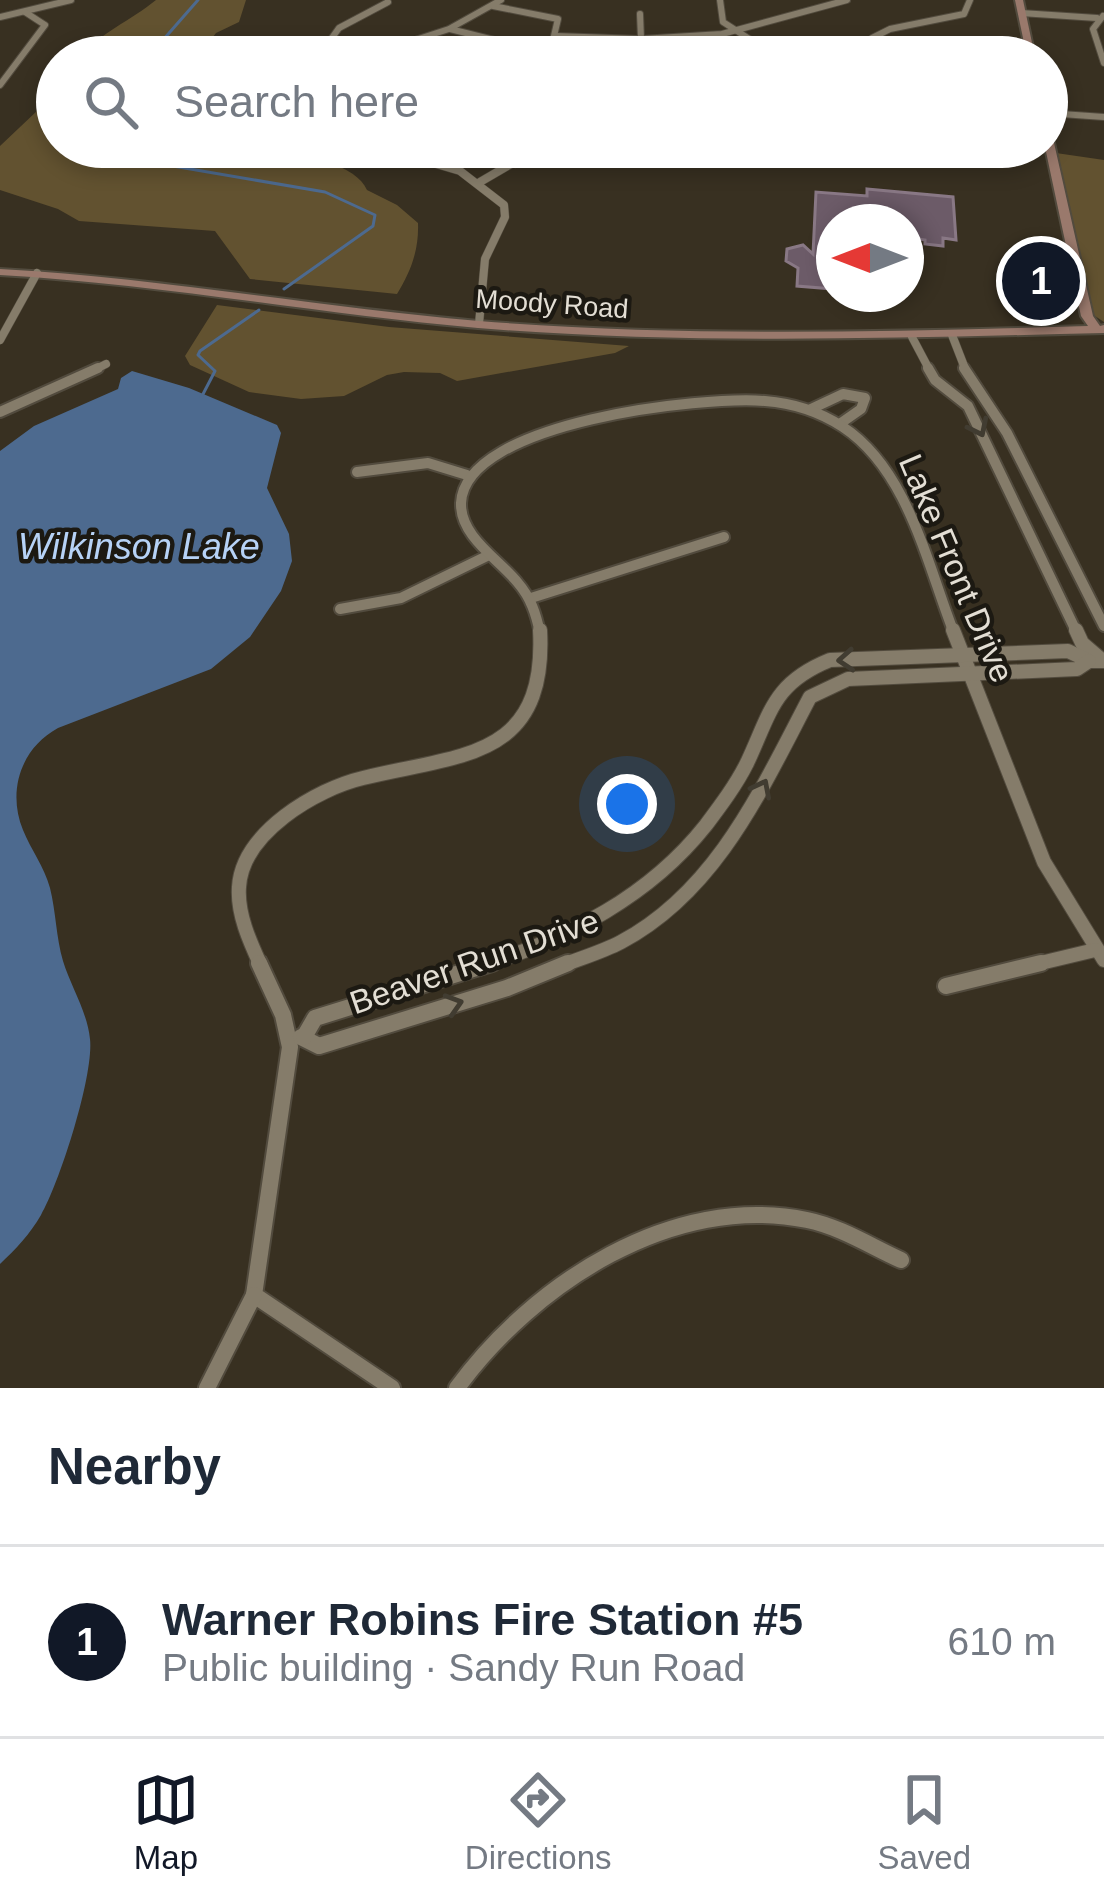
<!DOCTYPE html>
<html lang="en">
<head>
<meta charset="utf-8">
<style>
  :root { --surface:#fff; --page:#f2f2f3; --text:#1f2937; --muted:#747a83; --line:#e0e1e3; --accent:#111827 }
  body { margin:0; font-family:Helvetica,sans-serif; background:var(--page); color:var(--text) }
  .compass { position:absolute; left:816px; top:204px; width:108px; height:108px; border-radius:50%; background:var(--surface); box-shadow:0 6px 18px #0003; rotate:270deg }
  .you { position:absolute; left:627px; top:804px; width:42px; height:42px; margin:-30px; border:9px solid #fff; border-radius:50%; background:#1a73e8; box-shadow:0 0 0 18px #1a73e833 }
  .badge { display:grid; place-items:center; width:78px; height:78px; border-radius:50%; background:var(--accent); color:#fff; font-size:39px; font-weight:700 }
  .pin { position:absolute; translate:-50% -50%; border:6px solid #fff; box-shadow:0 3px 12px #0006 }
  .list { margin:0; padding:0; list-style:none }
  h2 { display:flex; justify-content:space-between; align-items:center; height:156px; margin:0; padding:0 48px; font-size:51px }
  h2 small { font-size:39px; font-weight:400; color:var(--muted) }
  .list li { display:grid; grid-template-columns:78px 1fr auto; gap:36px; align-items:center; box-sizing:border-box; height:192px; padding:0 48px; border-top:3px solid var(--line) }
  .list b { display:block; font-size:45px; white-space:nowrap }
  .list p { margin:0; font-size:39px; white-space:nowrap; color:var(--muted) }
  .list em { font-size:39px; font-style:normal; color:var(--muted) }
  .icon { flex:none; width:66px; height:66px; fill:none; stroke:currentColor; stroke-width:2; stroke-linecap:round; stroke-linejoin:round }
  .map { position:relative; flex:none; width:1104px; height:1388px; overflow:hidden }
  .search { position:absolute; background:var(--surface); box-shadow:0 6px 18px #0003; left:36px; right:36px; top:36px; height:132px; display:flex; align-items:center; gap:30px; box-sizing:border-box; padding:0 42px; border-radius:66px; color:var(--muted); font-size:45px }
  .sheet { height:348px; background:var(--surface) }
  nav { display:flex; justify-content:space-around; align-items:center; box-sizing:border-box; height:168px; border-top:3px solid var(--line); background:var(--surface); font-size:33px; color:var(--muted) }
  nav a { display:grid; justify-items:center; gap:6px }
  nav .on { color:var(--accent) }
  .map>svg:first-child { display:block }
</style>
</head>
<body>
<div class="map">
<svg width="1104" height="1388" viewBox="0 0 1104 1388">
  <rect width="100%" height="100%" fill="#383021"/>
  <g fill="#625230">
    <path d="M156,0H246L239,22L216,33L197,57H79C102,32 130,21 156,0Z"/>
    <path d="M57,81V147C116,147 342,132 367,190L397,205L418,223C419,250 411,271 397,294L250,279L215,231L79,221L58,209L0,190V146L38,110Z"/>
    <path d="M1056,153L1104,160V322L1092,314Z"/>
    <path d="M217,305L389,327L629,346L615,353L457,381L440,373L404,372L387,375L344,396L301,399L249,392L190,365L185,356Z"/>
  </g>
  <path fill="#4d6a8f" d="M132,371L189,388L277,425L281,433L267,488L289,534L292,561L281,591L250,637L211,669L58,728C21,748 7,791 23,830C31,850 44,866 50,888C56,912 56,937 63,961C71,987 87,1011 90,1039C94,1075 60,1182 41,1215C30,1234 16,1249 0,1264V451L34,426L118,389L121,378Z"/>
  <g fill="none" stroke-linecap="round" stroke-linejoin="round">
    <g stroke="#4d6a8f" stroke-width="3">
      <path d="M172,57L163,40L198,0"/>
      <path d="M145,147L149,157L161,164L325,192L375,215L373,226L284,289"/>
      <path d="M201,398L215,371L198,355L200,351L259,310"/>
    </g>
  </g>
  <path fill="#6c5b68" stroke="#897885" stroke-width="3" d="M867,189L953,197L956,240L943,238V246L925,244V240L906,237V222L834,219V289L797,286L798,268L786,261L787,249L803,245L813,254L816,192L867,196Z"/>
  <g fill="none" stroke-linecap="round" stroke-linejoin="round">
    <defs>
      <g id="street-far4">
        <path d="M720,0L723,22L754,42"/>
        <path d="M493,6L558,19L549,57"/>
        <path d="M1021,13L1097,18"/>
        <path d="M640,14L641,39"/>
        <path d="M1103,16L1093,29L1104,63"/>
        <path d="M0,17L71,0"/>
        <path d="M450,29L498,41"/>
        <path d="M555,36L641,39L722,34L847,0"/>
        <path d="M872,38L890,29L964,14L970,0"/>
        <path d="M331,57L329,42L339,28L388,2"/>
        <path d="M363,57L449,29L501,0"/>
        <path d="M936,57L999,46L1029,47"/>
        <path d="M0,85L45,25L25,12"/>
        <path d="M1047,113L1104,117"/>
        <path d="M377,147L436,164"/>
        <path d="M949,147H973"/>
        <path d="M515,164L525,147"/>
      </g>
      <g id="street-far3">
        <path d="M426,161L460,171L504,205L505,217L485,259L479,324"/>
        <path d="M480,182L516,161"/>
        <path d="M952,335L966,371"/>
        <path d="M912,337L930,371"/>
        <path d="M0,340L37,273"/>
        <path d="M92,371L106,364"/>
      </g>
      <g id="street-far2">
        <path d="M928,368L935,380L968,406L1077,633"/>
        <path d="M964,368L1007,433L1104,626"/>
        <path d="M811,409L843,394L865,398L861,409L841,423"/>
        <path d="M0,412L98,368"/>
        <path d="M357,472L428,463L467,475"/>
        <path d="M531,598L724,537"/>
        <path d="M340,609L401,598L489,555"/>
        <path d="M540,633C536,614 531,598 518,583C500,560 460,537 461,503C465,421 704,396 765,401C792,403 820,412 843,427C908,470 927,564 954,633"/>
      </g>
      <g id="street-far1">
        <path d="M953,630L1044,862L1104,960"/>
        <path d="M1076,630L1082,643L1103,661"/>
        <path d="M261,966C250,942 237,914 239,887C242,833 316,789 363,778C459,754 547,761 540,630"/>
        <path d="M483,966C569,937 649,897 706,825C721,805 736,785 747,763C771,712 773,683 830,660L1068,651L1089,661H1104"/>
        <path d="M561,966C581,958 602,952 621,942C717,891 762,788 810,697L848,679L1077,669L1089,661"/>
        <path d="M1028,966L1095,950"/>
      </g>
      <g id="street">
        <path d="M259,963L283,1015L290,1047L254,1295L392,1388"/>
        <path d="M946,986L1041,963"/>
        <path d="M301,1037L319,1046L507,988L568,963"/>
        <path d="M304,1037L315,1018L492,963"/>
        <path d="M207,1388L254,1295"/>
        <path d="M457,1388C533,1284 673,1192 807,1220C841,1227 870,1246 901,1260"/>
      </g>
      <g id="secondary">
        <path d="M1015,0H1023L1035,57H1027Z"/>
        <path d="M1047,131L1052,134L1093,316L1100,326L1104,325V333C896,338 686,345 478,328C318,314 160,284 0,275V269C161,278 319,307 479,321C682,337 885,332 1088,326L1081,316L1045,147Z"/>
      </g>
    </defs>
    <use href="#street-far4" stroke="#524b3e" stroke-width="8"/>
    <use href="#street-far3" stroke="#524b3e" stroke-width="9"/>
    <use href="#street-far2" stroke="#524b3e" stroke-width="14"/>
    <use href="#street-far1" stroke="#524b3e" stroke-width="16"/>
    <use href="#street" stroke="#524b3e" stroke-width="20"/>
    <use href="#secondary" stroke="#524b3e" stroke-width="4"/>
    <use href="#street-far4" stroke="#857c6a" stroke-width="6"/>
    <use href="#street-far3" stroke="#857c6a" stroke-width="8"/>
    <use href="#street-far2" stroke="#857c6a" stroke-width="10"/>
    <use href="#street-far1" stroke="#857c6a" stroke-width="14"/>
    <use href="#street" stroke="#857c6a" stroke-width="16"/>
    <use href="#secondary" fill="#9a796c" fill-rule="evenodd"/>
  </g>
  <defs><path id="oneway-chevron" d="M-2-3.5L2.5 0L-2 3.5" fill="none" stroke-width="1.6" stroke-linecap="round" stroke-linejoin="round" transform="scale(3)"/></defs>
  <g stroke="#413c31">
    <use href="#oneway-chevron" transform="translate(979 428) rotate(64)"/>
    <use href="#oneway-chevron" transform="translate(846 660) rotate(176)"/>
    <use href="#oneway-chevron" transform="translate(762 788) rotate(-63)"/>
    <use href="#oneway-chevron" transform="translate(454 1004) rotate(-17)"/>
  </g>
  <g text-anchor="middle" stroke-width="9" stroke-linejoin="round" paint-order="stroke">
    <g font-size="27" fill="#e3ded4" stroke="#1c1912">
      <text transform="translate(552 304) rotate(4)" y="9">Moody Road</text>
    </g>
    <g font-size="33" fill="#e3ded4" stroke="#1c1912">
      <text transform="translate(957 568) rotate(67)" y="12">Lake Front Drive</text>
      <text transform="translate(474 961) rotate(-19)" y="12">Beaver Run Drive</text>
    </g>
    <g font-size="36" font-style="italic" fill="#b6d2f6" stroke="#1c1912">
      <text x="139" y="559">Wilkinson Lake</text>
    </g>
  </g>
</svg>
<svg class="compass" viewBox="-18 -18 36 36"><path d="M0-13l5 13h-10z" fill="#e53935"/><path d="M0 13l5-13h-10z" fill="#747a83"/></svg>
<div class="you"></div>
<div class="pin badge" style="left:1041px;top:281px">1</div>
<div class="search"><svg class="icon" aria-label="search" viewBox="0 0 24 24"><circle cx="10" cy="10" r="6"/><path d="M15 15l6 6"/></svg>Search here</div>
</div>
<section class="sheet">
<h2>Nearby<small></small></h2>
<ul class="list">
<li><span class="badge">1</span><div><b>Warner Robins Fire Station #5</b><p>Public building · Sandy Run Road</p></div><em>610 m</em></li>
</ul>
</section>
<nav>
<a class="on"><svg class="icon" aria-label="map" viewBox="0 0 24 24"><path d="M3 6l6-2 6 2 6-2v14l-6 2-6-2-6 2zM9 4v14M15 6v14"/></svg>Map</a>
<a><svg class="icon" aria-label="directions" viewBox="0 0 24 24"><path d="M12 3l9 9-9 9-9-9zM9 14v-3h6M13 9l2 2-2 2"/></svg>Directions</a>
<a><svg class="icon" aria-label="saved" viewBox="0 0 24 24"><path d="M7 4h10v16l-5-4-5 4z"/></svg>Saved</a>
</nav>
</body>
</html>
